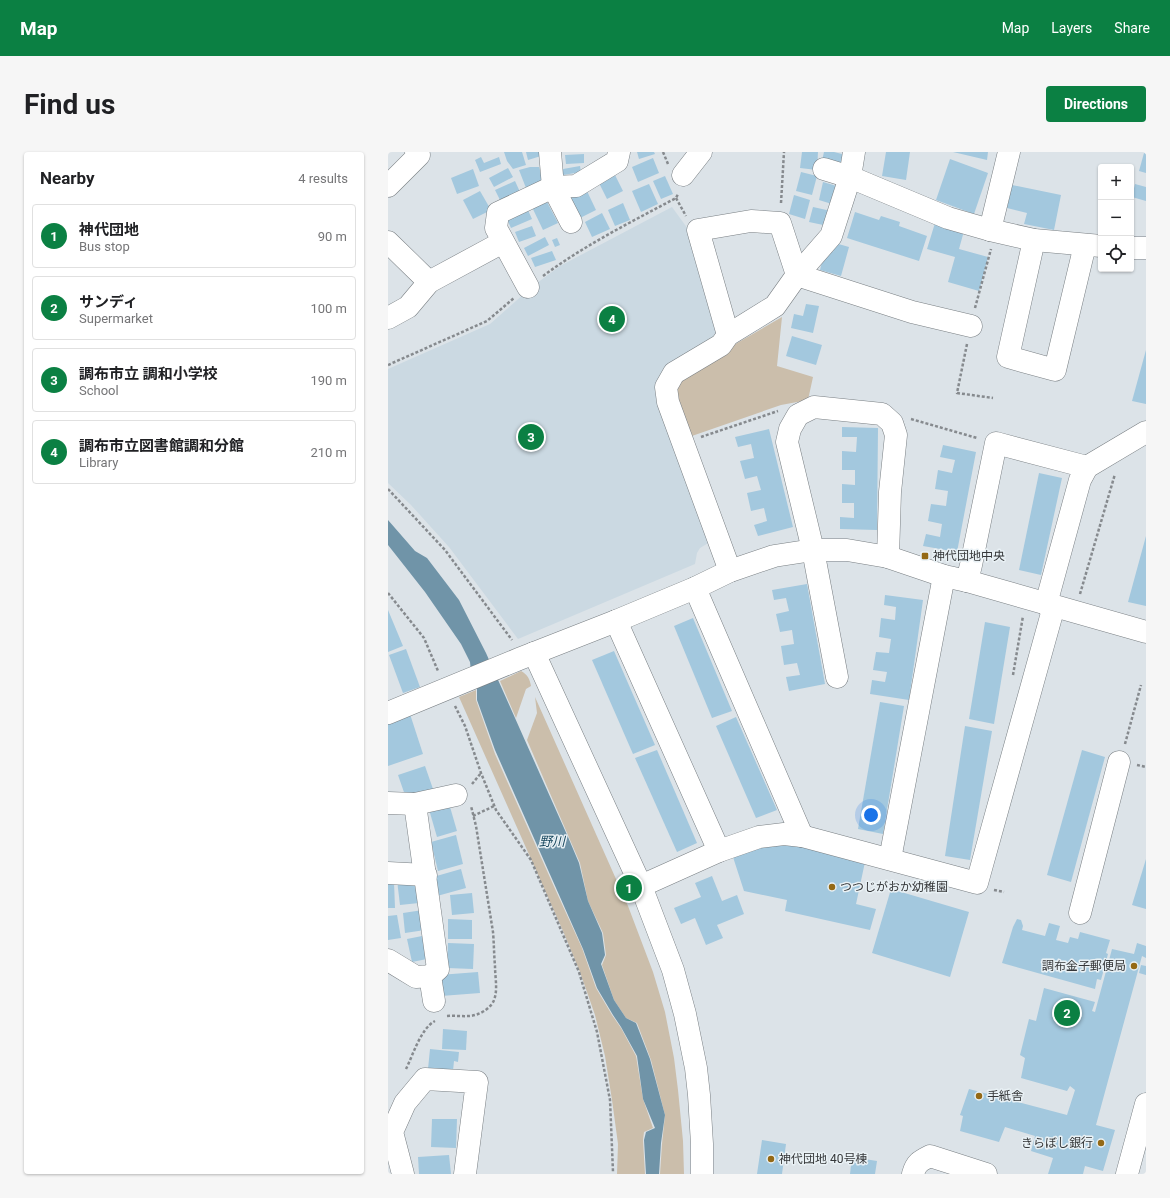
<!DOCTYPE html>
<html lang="en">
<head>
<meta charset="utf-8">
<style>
  :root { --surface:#fff; --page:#f6f6f6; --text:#202124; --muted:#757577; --line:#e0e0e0; --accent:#0b8043 }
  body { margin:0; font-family:Roboto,"Noto Sans JP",sans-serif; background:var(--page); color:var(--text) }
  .controls { position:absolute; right:12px; top:12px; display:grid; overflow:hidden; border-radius:4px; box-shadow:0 1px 3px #0004 }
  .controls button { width:36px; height:36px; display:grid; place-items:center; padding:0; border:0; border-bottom:1px solid var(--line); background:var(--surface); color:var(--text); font:20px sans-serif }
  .you { position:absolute; left:483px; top:663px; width:14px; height:14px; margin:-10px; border:3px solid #fff; border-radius:50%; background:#1a73e8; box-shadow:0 0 0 6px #1a73e833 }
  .badge { display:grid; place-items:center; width:26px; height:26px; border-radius:50%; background:var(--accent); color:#fff; font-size:13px; font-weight:700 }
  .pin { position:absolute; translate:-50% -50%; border:2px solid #fff; box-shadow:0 1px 4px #0006 }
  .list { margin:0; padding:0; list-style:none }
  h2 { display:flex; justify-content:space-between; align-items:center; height:52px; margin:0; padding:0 16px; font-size:17px }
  h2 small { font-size:13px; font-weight:400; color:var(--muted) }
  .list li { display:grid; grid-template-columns:26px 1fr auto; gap:12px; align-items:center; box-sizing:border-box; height:64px; margin:0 8px 8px; padding:0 8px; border:1px solid var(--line); border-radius:4px }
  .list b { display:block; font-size:15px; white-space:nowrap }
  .list p { margin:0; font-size:13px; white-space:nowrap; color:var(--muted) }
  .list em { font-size:13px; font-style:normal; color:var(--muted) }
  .icon { flex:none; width:22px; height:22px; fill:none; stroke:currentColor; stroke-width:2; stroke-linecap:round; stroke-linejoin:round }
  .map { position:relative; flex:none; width:758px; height:1022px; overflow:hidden; border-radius:4px }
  header { display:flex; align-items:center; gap:24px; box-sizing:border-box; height:56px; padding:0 20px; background:var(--accent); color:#fff }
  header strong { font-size:19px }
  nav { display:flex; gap:22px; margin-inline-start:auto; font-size:14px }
  .intro { display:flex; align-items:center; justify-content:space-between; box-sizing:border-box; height:96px; padding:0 24px }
  h1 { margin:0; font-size:28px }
  .button { padding:10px 18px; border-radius:4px; background:var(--accent); color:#fff; font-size:14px; font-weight:700 }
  main { display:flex; gap:24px; padding:0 24px }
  aside { flex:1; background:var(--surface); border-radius:4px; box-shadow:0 1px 3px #0004 }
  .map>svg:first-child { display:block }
</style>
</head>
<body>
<header>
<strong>Map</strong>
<nav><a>Map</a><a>Layers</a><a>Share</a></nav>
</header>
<div class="intro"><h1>Find us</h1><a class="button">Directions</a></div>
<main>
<aside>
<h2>Nearby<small>4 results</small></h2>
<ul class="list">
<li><span class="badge">1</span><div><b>神代団地</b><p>Bus stop</p></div><em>90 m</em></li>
<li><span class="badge">2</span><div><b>サンディ</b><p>Supermarket</p></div><em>100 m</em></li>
<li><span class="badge">3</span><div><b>調布市立 調和小学校</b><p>School</p></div><em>190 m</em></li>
<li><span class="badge">4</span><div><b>調布市立図書館調和分館</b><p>Library</p></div><em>210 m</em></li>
</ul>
</aside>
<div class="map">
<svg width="758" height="1022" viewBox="0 0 758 1022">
  <rect width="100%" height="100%" fill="#dce3e8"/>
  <path fill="#cbd9e2" d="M284,55L300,77L331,179L327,190L281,215L322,390L312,396L309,401L307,412L130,487L61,395L23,353L0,331V217L102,172L145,134L172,114Z"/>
  <g fill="#cbbeab">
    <path d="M394,165L389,214L425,225L420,248L393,253L301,285L286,238L294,226L318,209Z"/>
    <path d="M133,519C139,522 142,527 143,534L138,537L128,566L112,529Z"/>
    <path d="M88,538V548L107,602L168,739L194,796L208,836L224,863L233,876L248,904L255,947L265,976L256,980L255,988L257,1022H229L230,992L224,948L217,904L207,863L192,820L175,779L71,545Z"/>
    <path d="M147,545L240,754L265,820L277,860L286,906L290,938L295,989L296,1022H272L274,992L277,963L263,908L249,871L238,866L226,848L214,813L218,803L215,781L200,749L192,711L139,588L149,561Z"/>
  </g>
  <path fill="#7094a8" d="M0,368L27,399L39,406L71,448L98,501L180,685L191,711L200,749L214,781L217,803L213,812L226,848L238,866L248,871L262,907L277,963L273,991L271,1022H258L256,988L258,980L267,976L255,947L249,904L233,875L225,863L209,836L195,797L107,598L89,548V537L83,519L82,510L73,492L37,440L0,393Z"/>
  <g fill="#a3c8de">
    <path d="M116,0H134L138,13L125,17L119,9Z"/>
    <path d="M138,0H152L153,4L140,8Z"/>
    <path d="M249,0H266L267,2L251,7Z"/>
    <path d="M414,0H430L429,18L412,16Z"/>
    <path d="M436,0H446L462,4L458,19L433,13Z"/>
    <path d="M498,0H522L518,28L494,24Z"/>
    <path d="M565,0H600L599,8Z"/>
    <path d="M756,1L758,2V21L751,19Z"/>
    <path d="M196,2V11L178,12L177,3Z"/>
    <path d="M93,5L96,11L111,5L113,12L92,20L87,8Z"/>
    <path d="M265,6L271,21L250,30L244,15Z"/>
    <path d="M562,7L600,21L586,62L548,48Z"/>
    <path d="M192,14L193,20L175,23V17Z"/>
    <path d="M142,15H151L156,29L138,36L131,18Z"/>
    <path d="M120,16L125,25L106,35L101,26Z"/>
    <path d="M85,17L91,34L69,42L63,26Z"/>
    <path d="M413,20L429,24L424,43L408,39Z"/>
    <path d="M226,21L235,39L219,47L210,29Z"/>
    <path d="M277,24L285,42L273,47L265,29Z"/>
    <path d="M127,29L132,40L112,48L107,38Z"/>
    <path d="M435,30L452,35L447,53L431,48Z"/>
    <path d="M261,32L270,52L253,60L244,39Z"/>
    <path d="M747,32L758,35V49L744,45Z"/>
    <path d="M624,33L673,43L666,78L636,72L639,61L619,56Z"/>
    <path d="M198,37L208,58L190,67L180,46Z"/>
    <path d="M92,39L103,58L85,67L75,48Z"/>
    <path d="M406,43L422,48L417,67L401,62Z"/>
    <path d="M157,46L170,71L155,78L143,53Z"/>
    <path d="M235,51L242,68L227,74L220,58Z"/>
    <path d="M425,55L443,59L440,74L421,70Z"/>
    <path d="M139,56L144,67L123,76L118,65Z"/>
    <path d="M467,60L491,68L493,64L512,70L511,74L539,84L531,109L459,86Z"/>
    <path d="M214,61L222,77L204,85L197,70Z"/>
    <path d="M547,71L576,79L571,97L600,105L591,139L560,130L567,105L539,97Z"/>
    <path d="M144,74L148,84L131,90L127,80Z"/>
    <path d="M157,85L161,93L140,104L136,96Z"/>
    <path d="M169,86L172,93L167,95L164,88Z"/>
    <path d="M447,91L461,95L453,124L432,118L437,98L445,100Z"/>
    <path d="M164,99L168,108L147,115L143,106Z"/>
    <path d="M418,152L431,154L425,181L403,176L406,162L415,164Z"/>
    <path d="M404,184L434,193L428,213L398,204Z"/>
    <path d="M758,198V252L744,249Z"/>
    <path d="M454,275L490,276L489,378L452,377V365L466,366V351H454V332L467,333V318H454V299L468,300L469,285H454Z"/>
    <path d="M381,277L405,375L370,384L366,373L379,369L376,356L363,359L359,341L373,338L369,324L357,327L352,309L366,306L363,292L350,295L347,285Z"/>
    <path d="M555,293L588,300L569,400L535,394L538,382L552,385L554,372L540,369L543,352L558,354L560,339L547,337L550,318L564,321L567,308L552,305Z"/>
    <path d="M651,321L674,326L653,423L631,418Z"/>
    <path d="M758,384V454L740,450Z"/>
    <path d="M419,432L437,532L401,539L398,525L412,523L409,511L396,513L393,494L406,492L404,478L392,480L388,462L401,459L398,446L386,448L384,438Z"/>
    <path d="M497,443L535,448L521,548L482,542L484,528L497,530L499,520L485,518L488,500L501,501L503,487L491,485L493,466L507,468L508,455L496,453Z"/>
    <path d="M0,458L15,494L0,500Z"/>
    <path d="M305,466L344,559L324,566L286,474Z"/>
    <path d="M597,470L622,475L606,572L581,567Z"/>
    <path d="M18,497L32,535L15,541L1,503Z"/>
    <path d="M226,499L267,593L245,602L204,508Z"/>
    <path d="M492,550L516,554L495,682L470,677Z"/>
    <path d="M21,559L35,602L0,614V566Z"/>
    <path d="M348,565L389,658L368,666L328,574Z"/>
    <path d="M577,574L604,579L582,708L557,704Z"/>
    <path d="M269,598L309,691L289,700L247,606Z"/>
    <path d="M694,598L717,605L683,730L659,723Z"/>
    <path d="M37,614L45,637L18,646L10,623Z"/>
    <path d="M60,648L69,679L49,685L40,654Z"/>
    <path d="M68,683L75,712L50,719L43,690Z"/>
    <path d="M392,690L477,710L468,752L488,757L482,778L397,759L399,748L356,739L345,705Z"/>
    <path d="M758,707V757L744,753Z"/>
    <path d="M73,717L78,736L49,744L45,725Z"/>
    <path d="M324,724L334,749L349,743L356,762L329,773L335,786L318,793L307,766L293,772L286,756L313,745L307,731Z"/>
    <path d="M28,726L31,751L12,753L9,728Z"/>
    <path d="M0,730H6L7,756H0Z"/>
    <path d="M503,737L581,760L562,825L484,801Z"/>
    <path d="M84,741L86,761L64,763L62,743Z"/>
    <path d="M35,758L37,778L17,781L15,761Z"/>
    <path d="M9,763L13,786L0,788V764Z"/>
    <path d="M60,767L84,768V787H60Z"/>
    <path d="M629,767L633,768L635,774L634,778L657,784L661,771L672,774L668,788L680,791L682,785L690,787L692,780L722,788L718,801L720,802L713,828L709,827L707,837L614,811L625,775Z"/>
    <path d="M39,783L44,806L24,810L19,787Z"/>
    <path d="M60,791L86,792L85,817L59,816Z"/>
    <path d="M749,791L758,794V806L754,804L708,973L727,978L715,1019L697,1014L695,1022H660L665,1006L643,999L647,984L617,975L611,990L572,979L575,964L572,963L581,937L679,963L687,938L682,934L679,939L633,926L637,906L632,903L641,867L648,869L656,836L707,850L704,859L707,860L724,797L746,802Z"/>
    <path d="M753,813L758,814V823L751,821Z"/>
    <path d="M90,820L92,841L53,844L51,823Z"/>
    <path d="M55,877L79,879L78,898L54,897Z"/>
    <path d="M42,897L71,900L70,910L66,909L65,919L40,917Z"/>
    <path d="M44,967H69L68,996L43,995Z"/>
    <path d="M374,988L398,992L394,1022H369Z"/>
    <path d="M61,1003L63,1022H31L30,1005Z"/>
    <path d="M464,1005L489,1009L487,1022H462Z"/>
  </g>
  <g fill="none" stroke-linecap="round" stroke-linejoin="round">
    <defs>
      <g id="minor">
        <path d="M162,0L165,35L183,70"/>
        <path d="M436,17L462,25L560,66L602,78L646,88L713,94"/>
        <path d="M295,23L313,0"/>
        <path d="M0,34L31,3L28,0"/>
        <path d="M602,78L621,0"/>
        <path d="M646,88L620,205L667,218L697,93"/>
        <path d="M0,90L41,130"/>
        <path d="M743,96H758"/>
        <path d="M140,135L108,76L110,61L165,35L188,34L229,9L231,0"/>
        <path d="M0,166L20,155L41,130L115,90"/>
        <path d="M340,183L310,78L363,69L392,71L409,123L524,160L583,174"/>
        <path d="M342,419L280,250L278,235L286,221L333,193L340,183L387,154L409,123L443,84L462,25L466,0"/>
        <path d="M579,429L583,413L608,291L699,315"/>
        <path d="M307,436L414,684"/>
        <path d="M658,452L692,328L699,315L758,280"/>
        <path d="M228,469L331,699"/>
        <path d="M146,501L253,734L285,818L297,862L308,916L311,943L314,992V1022"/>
        <path d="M449,525L425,398L399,290L402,277L410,263L426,255L494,262L504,271L508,283L502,340L500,405"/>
        <path d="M0,561L131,507L228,469L307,436L342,419L386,404L425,398H459L500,405L556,424L579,429L758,480"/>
        <path d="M0,651L27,652L68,643"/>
        <path d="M502,707L556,424"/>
        <path d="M0,721L38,723"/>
        <path d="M253,734L331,699L371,685L396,682L414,684L589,731L666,454"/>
        <path d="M692,761L731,610"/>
        <path d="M0,808L28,825L42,824L50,817L27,652"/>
        <path d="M42,824L46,849"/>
        <path d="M15,1022L4,980L17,951L37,927L89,930L77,1022"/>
        <path d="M525,1022C528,1011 532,1009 542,1004L598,1022"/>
        <path d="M739,1022L758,952"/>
      </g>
    </defs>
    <use href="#minor" stroke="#797f83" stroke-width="23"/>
    <g stroke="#868a8e" stroke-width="2.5" stroke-dasharray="3 2" stroke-linecap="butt">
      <path d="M275,0L280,12"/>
      <path d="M288,46L298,64"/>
      <path d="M393,51L396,0"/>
      <path d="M155,124C197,93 243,70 288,46L290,42"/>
      <path d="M587,156L603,97"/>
      <path d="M579,192L569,241L605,246"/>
      <path d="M0,213L99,169L126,146"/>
      <path d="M523,267L589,286"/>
      <path d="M313,285L390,259"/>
      <path d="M0,337L57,398L124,488"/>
      <path d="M0,441L36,486L50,519"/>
      <path d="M692,442L727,322"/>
      <path d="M625,523L635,464"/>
      <path d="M67,554L77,574L93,621L108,658L143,708L191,820L209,880L222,948L225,1020"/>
      <path d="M737,592L753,533"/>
      <path d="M749,613L758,615"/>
      <path d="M84,632L93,621"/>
      <path d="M85,664L106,654"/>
      <path d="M606,738L616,740"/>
      <path d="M59,864C70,863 80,866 90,862C96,860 104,854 106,848C110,838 107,825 107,814C106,803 106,792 105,780L88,674L83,654"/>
      <path d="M18,917C25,903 33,876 47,869"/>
    </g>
    <use href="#minor" stroke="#fff" stroke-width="22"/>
  </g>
  <g fill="#946915" stroke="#e9f1f5" stroke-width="1.5">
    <rect x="533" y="400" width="8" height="8" rx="2"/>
    <circle cx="444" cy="735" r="4"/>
    <circle cx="746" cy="814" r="4"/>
    <circle cx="591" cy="944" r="4"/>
    <circle cx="713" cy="991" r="4"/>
    <circle cx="383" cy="1007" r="4"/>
  </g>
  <g text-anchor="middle" stroke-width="3" stroke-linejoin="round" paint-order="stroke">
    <g font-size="12" fill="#353739" stroke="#e9f1f5" text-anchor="start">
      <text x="545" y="408">神代団地中央</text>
      <text x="452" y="739">つつじがおか幼稚園</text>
      <text x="738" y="818" text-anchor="end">調布金子郵便局</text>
      <text x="599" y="948">手紙舎</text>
      <text x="705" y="995" text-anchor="end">きらぼし銀行</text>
      <text x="391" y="1011">神代団地 40号棟</text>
    </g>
    <g font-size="13" font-style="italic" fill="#16465d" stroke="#e9f1f5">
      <text x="164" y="694">野川</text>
    </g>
  </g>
</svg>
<div class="controls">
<button>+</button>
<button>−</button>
<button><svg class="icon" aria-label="locate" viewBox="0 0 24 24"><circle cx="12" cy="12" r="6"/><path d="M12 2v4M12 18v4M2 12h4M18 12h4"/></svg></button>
</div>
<div class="you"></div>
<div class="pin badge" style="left:241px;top:736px">1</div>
<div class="pin badge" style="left:679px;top:861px">2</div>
<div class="pin badge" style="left:143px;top:285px">3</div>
<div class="pin badge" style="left:224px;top:167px">4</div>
</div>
</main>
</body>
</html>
